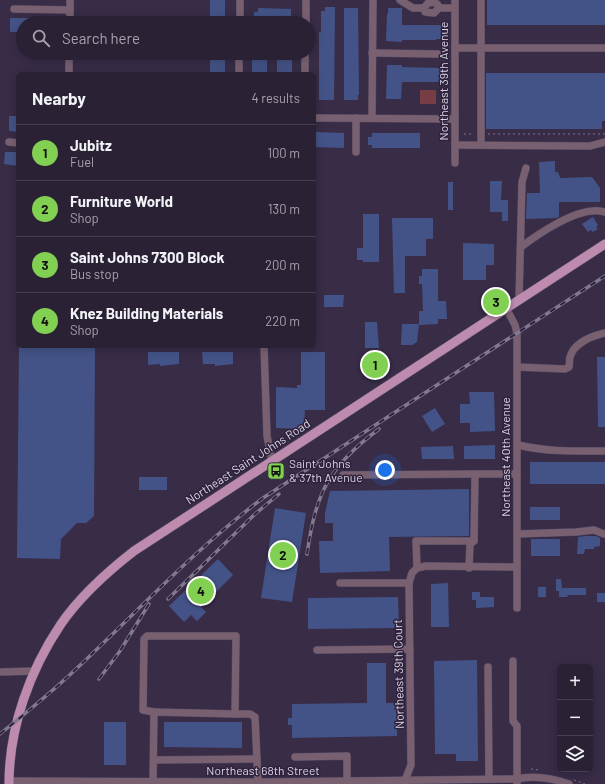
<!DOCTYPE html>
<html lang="en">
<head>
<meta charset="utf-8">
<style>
  :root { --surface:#2a2135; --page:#32293d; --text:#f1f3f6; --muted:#a5a3ad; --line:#463e50; --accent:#81d051 }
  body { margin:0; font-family:Barlow,sans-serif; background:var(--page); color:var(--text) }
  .controls { position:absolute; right:12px; bottom:12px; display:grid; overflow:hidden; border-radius:6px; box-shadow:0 2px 10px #0003 }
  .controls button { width:36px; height:36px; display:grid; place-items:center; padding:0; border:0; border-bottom:1px solid var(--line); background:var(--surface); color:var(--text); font:20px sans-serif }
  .you { position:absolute; left:385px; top:470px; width:14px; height:14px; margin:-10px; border:3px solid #fff; border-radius:50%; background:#1a73e8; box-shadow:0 0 0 6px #1a73e833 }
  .badge { display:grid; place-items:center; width:26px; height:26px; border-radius:50%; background:var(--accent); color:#111; font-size:13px; font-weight:700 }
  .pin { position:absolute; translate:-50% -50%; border:2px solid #fff; box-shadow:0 1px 4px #0006 }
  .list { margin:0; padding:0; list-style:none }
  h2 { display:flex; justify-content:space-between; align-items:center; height:52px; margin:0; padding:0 16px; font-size:17px }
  h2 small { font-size:13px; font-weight:400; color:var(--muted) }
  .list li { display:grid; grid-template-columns:26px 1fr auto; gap:12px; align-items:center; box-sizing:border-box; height:56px; padding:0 16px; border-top:1px solid var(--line) }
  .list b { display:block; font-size:15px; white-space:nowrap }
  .list p { margin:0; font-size:13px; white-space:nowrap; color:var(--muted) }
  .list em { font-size:13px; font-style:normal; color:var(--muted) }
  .icon { flex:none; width:22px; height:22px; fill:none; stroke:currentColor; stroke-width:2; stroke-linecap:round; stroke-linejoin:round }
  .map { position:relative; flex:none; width:605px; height:784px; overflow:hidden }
  .search { position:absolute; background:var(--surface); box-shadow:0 2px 10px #0003; left:16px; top:16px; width:300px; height:44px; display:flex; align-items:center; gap:10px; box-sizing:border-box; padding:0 14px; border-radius:22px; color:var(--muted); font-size:15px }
  .panel { position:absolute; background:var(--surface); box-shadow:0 2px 10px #0003; left:16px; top:72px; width:300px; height:276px; border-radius:6px }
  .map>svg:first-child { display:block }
</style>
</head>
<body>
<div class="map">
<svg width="605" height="784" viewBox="0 0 605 784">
  <rect width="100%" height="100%" fill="#382c47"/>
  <rect fill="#773d45" x="420" y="90" width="16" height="14"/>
  <g fill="#445387">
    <rect x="210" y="0" width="15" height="23"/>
    <rect x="487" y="0" width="118" height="25"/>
    <path d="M325,7H335L334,100H319V32H321V11H325Z"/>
    <path d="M258,8L291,9V23H258V21H254V12H258Z"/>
    <path d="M344,8H358L359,95H358V100H344Z"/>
    <path d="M388,8H402V25H441V39H436V40H402V42L386,41L387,14H388Z"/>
    <path d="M10,18H43V23H23V32H10Z"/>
    <rect x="210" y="53" width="15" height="21"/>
    <rect x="252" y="53" width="15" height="21"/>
    <rect x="277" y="53" width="15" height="21"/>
    <path d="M387,65H402V67L441,68V82H402L401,99H386Z"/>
    <path d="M486,73H605V121H602V129H486Z"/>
    <path d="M9,116H18V132L9,131Z"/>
    <path d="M314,132L344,133V148L314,147Z"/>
    <path d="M372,133H420V148H372V145H368V137H372Z"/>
    <path d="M5,152H18V166L4,164Z"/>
    <path d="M555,161V172H558V174H559L560,178L592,177L600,188V202H559V217L556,218L526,219L527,193H540L539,162Z"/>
    <path d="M490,181H502L501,200H508V221H502V212H490Z"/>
    <rect x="448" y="182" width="5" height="28"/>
    <path d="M363,214H379V262H363V260H357V248H363Z"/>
    <path d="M593,217L598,225L596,227L598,229L593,232L591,230L588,232L582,224Z"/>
    <path d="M392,218H433V239H426V256H405V293H394Z"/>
    <path d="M463,243L494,244V265H486V280H463Z"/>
    <path d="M422,269H438V301H446L447,319H438V324L419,325V311H423L422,284H419V276H422Z"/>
    <path d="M324,295H344L343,307H324Z"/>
    <path d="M365,322H377L379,348H365Z"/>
    <path d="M402,324H419L417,342L412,345H401Z"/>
    <path d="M19,346H95L94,516L86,523H77L61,539L60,559L17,558Z"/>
    <path d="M148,352H179V364L160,366V364L148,365Z"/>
    <path d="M202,352H233V364L215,366V364H203Z"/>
    <path d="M301,352H325V410H305L304,429L276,428V387L297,388V385H301Z"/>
    <path d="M597,357H605V427H598Z"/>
    <path d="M469,392H494L495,431L470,432V423H460V404H470Z"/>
    <path d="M435,408L445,424L432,432L422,416Z"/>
    <path d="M495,445V459H464V446Z"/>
    <path d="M453,446L454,459H422L421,447Z"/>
    <rect x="530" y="462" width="75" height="22"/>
    <rect x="139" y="477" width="28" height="13"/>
    <path d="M469,489V536L389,537L390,571L320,573L319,541H333V523H325V513L330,491Z"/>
    <rect x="530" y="507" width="30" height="13"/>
    <path d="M275,508L306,513L292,602L261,598Z"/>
    <path d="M586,536H596L600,538V546L594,547V549H585L584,554H577L578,537Z"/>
    <rect x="531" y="539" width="29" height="17"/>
    <path d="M218,559L233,575L201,607L206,612L197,621L191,615L184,622L169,606Z"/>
    <path d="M556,579H561L562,588H586V595H567L568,597H559V591H556Z"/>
    <path d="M448,583L449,627H431V584Z"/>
    <rect x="538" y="587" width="8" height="10"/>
    <path d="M472,592H480V597H494V607L476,608V600H472Z"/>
    <rect x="597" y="593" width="8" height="9"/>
    <path d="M398,597L399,628L308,629V598Z"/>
    <path d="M477,660L478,761H456V754H435L434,661Z"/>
    <path d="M367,663H386V703H397V736L292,738V725H288V718H292V704L367,703Z"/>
    <rect x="104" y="722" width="22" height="43"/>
    <path d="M164,722H242V748L164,747Z"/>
  </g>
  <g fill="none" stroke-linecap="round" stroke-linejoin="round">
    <defs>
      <g id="minor">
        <path d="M400,0L413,8H424"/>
        <path d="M481,0V145"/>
        <path d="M424,8L425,12L434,13L439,8H455"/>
        <path d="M424,8L428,3C433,2 438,2 439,8"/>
        <path d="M14,9L70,10"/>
        <path d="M70,23V0"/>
        <path d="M240,23V0"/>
        <path d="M306,23V0"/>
        <path d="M455,48H605"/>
        <path d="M372,53L438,54"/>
        <path d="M69,74V53"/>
        <path d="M239,74V53"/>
        <path d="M305,74V53"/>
        <path d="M314,118L455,119"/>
        <path d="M356,118V152"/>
        <path d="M372,118L373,0"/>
        <path d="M9,142L18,143"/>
        <path d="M455,145L590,146L605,142"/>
        <path d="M455,163V0"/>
        <path d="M521,247C538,234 571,212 593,211C597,210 601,211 605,212"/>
        <path d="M519,300L522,182L526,168"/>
        <path d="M506,308L515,325L517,333V608"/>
        <path d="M264,346L267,436L272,461"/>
        <path d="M517,367L565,369L569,367C570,363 569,360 570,357C574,343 592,336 605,333"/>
        <path d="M518,445C547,452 575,451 605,451"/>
        <path d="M343,475L475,474"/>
        <path d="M517,534L576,532L594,530L604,534"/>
        <path d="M417,568L426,566L517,567"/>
        <path d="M417,568L416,541H474"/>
        <path d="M469,568L470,544L474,541L475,474H517"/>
        <path d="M340,583H409"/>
        <path d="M317,650L410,649"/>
        <path d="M513,661V721L517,726V784"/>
        <path d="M488,667L489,779"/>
        <path d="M0,672L35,671"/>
        <path d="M154,712L235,714"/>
        <path d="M295,757L347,756V781"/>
        <path d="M154,760L257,759"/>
        <path d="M9,781L264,782L517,779C534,775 552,778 569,784"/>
        <path d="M153,782L154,712L143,710L144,639L147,636H236L235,714H250L255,717L258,782"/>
        <path d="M404,783L411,765L409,583L412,573L417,568"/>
      </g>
      <path id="major" d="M9,784C9,727 30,670 61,624C81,595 107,572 134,551L605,244"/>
    </defs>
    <use href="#minor" stroke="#554a63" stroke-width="8"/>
    <use href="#major" stroke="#554a63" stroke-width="10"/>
    <g stroke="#7e748a" stroke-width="1" stroke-dasharray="2 3" stroke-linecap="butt">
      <path d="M464,134H473"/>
      <path d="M488,134H605"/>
      <path d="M531,769L539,770"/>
      <path d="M574,780L585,784"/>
    </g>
    <use href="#minor" stroke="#786070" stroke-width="7"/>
    <use href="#major" stroke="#bc8bad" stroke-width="9"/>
    <defs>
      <g id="rail">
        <path d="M307,554C316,493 328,467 379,429"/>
        <path d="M168,599L255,514L279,494"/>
        <path d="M99,679L120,651L149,604"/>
        <path d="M0,734C26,713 52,692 76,669C138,611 195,549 263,498L605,276"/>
      </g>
    </defs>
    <use href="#rail" stroke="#82788f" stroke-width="3.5"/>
    <use href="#rail" stroke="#2e223c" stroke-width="2" stroke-dasharray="6" stroke-linecap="butt"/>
  </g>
  <defs>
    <symbol id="bus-square" viewBox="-11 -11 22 22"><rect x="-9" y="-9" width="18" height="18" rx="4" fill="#81d051" stroke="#2e223c"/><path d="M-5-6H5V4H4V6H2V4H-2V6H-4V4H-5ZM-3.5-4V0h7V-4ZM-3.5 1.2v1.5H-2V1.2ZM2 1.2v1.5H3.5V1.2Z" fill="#111"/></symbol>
  </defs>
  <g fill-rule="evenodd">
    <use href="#bus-square" x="266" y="461" width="20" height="20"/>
  </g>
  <g text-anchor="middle" stroke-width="3" stroke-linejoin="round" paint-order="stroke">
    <g font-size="12" fill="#dbd4e5" stroke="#2e223c">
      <text transform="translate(444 81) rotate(-90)" y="4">Northeast 39th Avenue</text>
      <text transform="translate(506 457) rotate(-90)" y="4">Northeast 40th Avenue</text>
      <text transform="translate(248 462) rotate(-33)" y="4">Northeast Saint Johns Road</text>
      <text transform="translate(399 674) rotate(-91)" y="4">Northeast 39th Court</text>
      <text x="263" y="775">Northeast 68th Street</text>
    </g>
    <g font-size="12" fill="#dbd4e5" stroke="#2e223c" text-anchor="start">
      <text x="289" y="468">Saint Johns<tspan x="289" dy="14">&amp; 37th Avenue</tspan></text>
    </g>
  </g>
</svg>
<div class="controls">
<button>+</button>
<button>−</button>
<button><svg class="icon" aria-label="layers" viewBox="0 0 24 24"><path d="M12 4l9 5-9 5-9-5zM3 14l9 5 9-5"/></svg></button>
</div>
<div class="you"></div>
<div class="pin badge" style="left:375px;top:365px">1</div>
<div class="pin badge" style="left:283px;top:555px">2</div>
<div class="pin badge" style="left:496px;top:302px">3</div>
<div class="pin badge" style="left:201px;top:591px">4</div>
<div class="search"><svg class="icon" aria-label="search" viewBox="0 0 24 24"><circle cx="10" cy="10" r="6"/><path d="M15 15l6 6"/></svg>Search here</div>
<section class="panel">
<h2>Nearby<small>4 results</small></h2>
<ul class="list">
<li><span class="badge">1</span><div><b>Jubitz</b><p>Fuel</p></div><em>100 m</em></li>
<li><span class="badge">2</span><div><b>Furniture World</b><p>Shop</p></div><em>130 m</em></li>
<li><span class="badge">3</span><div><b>Saint Johns 7300 Block</b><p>Bus stop</p></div><em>200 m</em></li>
<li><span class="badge">4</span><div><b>Knez Building Materials</b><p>Shop</p></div><em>220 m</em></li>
</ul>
</section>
</div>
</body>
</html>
